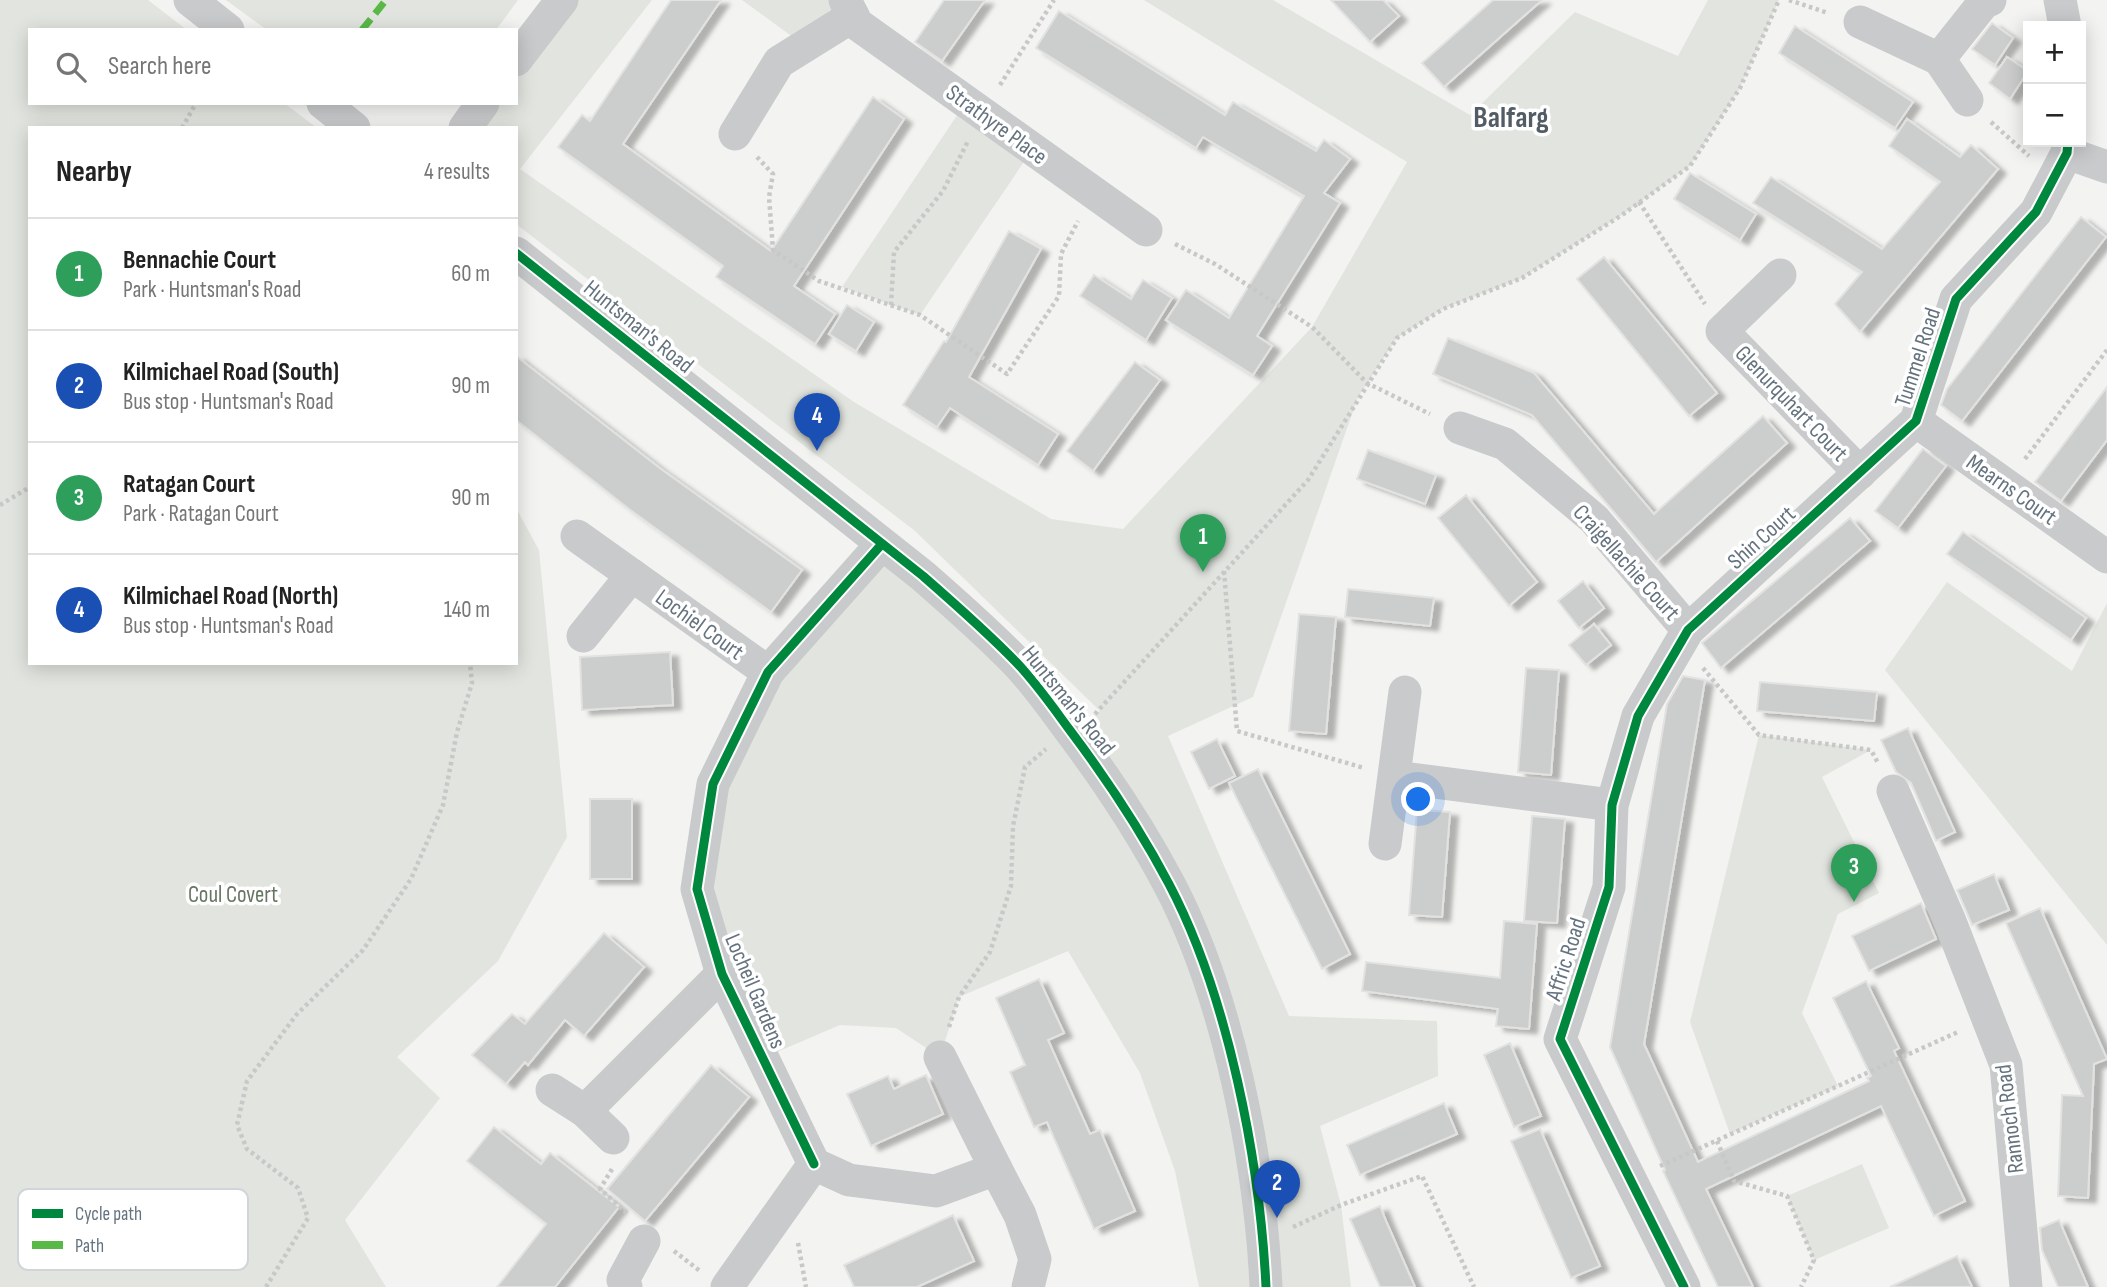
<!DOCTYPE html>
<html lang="en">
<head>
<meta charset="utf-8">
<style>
  :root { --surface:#fff; --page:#f2f2f2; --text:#222; --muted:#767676; --line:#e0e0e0; --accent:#1a73e8 }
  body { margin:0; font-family:"Sofia Sans Condensed",sans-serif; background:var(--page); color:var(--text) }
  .controls { position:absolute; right:21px; top:21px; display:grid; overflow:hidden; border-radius:0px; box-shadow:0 4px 18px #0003 }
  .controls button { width:63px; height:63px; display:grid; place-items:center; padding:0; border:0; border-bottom:2px solid var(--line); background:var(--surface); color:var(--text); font:35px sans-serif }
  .you { position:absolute; left:1419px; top:800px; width:24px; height:24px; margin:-18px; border:5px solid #fff; border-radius:50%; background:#1a73e8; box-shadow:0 0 0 10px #1a73e833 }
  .badge { display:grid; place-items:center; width:46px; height:46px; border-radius:50%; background:var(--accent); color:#fff; font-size:23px; font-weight:700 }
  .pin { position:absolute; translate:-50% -58px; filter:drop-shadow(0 2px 4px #0008) }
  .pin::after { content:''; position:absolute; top:37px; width:24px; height:21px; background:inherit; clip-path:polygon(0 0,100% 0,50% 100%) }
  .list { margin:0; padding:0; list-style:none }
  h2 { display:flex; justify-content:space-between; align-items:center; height:91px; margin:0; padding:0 28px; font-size:30px }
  h2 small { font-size:23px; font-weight:400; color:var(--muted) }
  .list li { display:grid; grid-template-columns:46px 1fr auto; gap:21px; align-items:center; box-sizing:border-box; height:112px; padding:0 28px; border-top:2px solid var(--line) }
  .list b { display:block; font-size:26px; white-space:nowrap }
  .list p { margin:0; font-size:23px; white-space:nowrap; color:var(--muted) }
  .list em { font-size:23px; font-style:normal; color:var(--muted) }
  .icon { flex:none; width:38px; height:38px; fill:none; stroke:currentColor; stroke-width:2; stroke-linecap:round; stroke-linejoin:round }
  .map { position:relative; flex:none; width:2107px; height:1287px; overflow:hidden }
  .search { position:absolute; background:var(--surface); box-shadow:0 4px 18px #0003; left:28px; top:28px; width:490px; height:77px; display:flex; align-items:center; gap:18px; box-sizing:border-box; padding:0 24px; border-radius:0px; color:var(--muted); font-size:26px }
  .panel { position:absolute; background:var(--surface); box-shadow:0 4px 18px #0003; left:28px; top:126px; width:490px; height:539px; border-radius:0px }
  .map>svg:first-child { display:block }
</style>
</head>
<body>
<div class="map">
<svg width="2107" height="1287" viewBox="0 0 2107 1287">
  <defs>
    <filter id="shadow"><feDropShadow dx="8" dy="4.5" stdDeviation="2" flood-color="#0004"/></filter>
  </defs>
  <rect width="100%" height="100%" fill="#f3f3f1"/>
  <g fill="#e2e5df">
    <path d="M0,0H148L187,30H30V103H284L317,128H30V663H516V508L539,550L567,837L498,961L397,1057L440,1098L345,1220L386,1287H0Z"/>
    <path d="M226,0H518L496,30H267Z"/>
    <path d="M561,0H652L520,169L854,402L1051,519L1123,529L1312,327L1407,162L1144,0H1273L1470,115L1575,12L1678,56L1708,0H1779L1740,88L1690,166L1622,215L1522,278L1443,309L1397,338L1358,397L1253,697L1168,736L1289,1016L1437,1021L1438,1076L1320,1126L1341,1205L1351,1287H1266L1258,1188L1246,1133L1170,885L1103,773L1073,734L1132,845L1196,976L1239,1152L1250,1287H1199L1175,1171L1140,1073L1068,951L959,997L940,1057L896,1028L840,1025L763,1058L722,974L697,889L713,784L768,672L881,545C952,598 1016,657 1069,729L1100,711L915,531L516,224V128H472L475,114L483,103H516V60Z"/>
    <path d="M742,0H845L805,46Z"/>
    <path d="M966,102L1032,150L920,315L842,287Z"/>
    <path d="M1947,582L2072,671L2107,603V945L1885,670Z"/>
    <path d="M1759,735L1871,750L1822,777L1879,893L1838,914L1802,1013L1838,1086L1730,1134L1690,1022Z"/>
    <path d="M1862,1164L1889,1228L1814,1260L1787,1196Z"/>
  </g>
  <g fill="#cccdcd" stroke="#e2e2e1" stroke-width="2" filter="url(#shadow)">
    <path d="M671,0H721L623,144L771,251L873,97L904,119L794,286L835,314L815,344L716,277L723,266L558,147L582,115L590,121Z"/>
    <path d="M944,0H985L942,61L915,42Z"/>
    <path d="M1331,0H1383L1399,16L1370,42Z"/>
    <path d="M1493,0H1542L1444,87L1422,63Z"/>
    <path d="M1059,11L1225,115L1233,102L1316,151L1324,140L1350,159L1324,193L1340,203L1257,336L1272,346L1253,375L1166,320L1186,290L1229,318L1304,196L1203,137L1196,148L1036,48Z"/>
    <path d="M1992,23L2013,38L1995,65L1972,49Z"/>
    <path d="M1795,26L1913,102L1895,128L1779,53Z"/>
    <path d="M2007,57L2028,71L2010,99L1989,83Z"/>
    <path d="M1907,119L1960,157L1971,145L1998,169L1860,332L1835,304L1862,272L1753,203L1771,177L1882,249L1940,182L1889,146Z"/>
    <path d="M1690,173L1756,214L1740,240L1674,199Z"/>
    <path d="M2081,217L2106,237L1962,421L1941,405L1947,389Z"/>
    <path d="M1009,231L1041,249L969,377L1058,434L1038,465L950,408L937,427L903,405L944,341L946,342Z"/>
    <path d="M1604,257L1717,393L1689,416L1577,279Z"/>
    <path d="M1094,275L1131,299L1143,280L1172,298L1146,340L1080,296Z"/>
    <path d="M847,305L874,322L856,351L829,334Z"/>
    <path d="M1448,338L1534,373L1654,514L1763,416L1787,443L1656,562L1532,415L1433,374Z"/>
    <path d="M516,356L661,469L802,570L771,612L629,509L516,420Z"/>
    <path d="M1135,362L1160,380L1093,471L1067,451Z"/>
    <path d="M2107,387V440L2061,501L2035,482Z"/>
    <path d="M1923,449L1946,466L1898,528L1875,511Z"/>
    <path d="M1368,450L1436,475L1425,504L1357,479Z"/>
    <path d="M1466,495L1537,582L1509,606L1438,518Z"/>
    <path d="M1850,518L1870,541L1721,668L1702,643Z"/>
    <path d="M1963,532L2086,618L2071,640L1947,554Z"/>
    <path d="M1583,581L1604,608L1579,628L1558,601Z"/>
    <path d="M1348,589L1434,598L1430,626L1345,617Z"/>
    <path d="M1299,614L1336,617L1326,734L1289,731Z"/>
    <path d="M1594,624L1611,645L1586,665L1569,645Z"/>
    <path d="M670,652L673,705L582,710L580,657Z"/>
    <path d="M1526,668L1559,670L1551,775L1518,772Z"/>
    <path d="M1683,676L1705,680L1644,1044L1698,1162L1869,1081L1867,1078L1871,1076L1833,998L1866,981L1899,1048L1894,1051L1965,1201L1934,1216L1881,1106L1706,1189L1753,1287H1718L1663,1171L1665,1170L1610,1047L1667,704Z"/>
    <path d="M1760,682L1877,692L1874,721L1757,711Z"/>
    <path d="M1908,728L1955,832L1936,841L1911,783L1896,772L1881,740Z"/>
    <path d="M1217,739L1235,776L1209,789L1191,752Z"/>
    <path d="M1258,769L1350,954L1322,969L1229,783Z"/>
    <rect x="590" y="799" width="42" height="80"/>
    <path d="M1417,810L1450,812L1442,917L1409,915Z"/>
    <path d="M1532,816L1565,819L1557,923L1524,921Z"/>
    <path d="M1994,874L2009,910L1972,925L1957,890Z"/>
    <path d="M1921,903L1936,939L1869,971L1852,936Z"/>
    <path d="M2040,908L2107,1059L2094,1064L2088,1198L2058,1196L2062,1095L2083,1096L2006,923Z"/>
    <path d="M1504,921L1537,924L1529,1029L1496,1026L1498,1009L1362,991L1366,962L1500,978Z"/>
    <path d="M604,933L644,967L584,1036L565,1020L528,1065L525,1062L506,1084L472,1055L512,1014L525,1024Z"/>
    <path d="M1039,979L1064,1033L1048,1040L1090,1134L1100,1130L1135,1211L1094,1229L1047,1122L1034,1127L1010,1072L1025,1065L996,998Z"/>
    <path d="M1510,1043L1541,1116L1514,1127L1484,1055Z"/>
    <path d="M711,1065L749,1097L645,1221L607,1189Z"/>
    <path d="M926,1075L943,1114L871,1146L847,1094L888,1076L894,1089Z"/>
    <path d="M1444,1103L1457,1134L1360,1175L1347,1145Z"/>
    <path d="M494,1127L541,1164L550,1153L619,1207L555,1287H497L546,1224L467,1161Z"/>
    <path d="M1540,1129L1600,1266L1571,1278L1511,1141Z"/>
    <path d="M1380,1206L1386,1221L1415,1287H1380L1350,1219Z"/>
    <path d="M953,1215L974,1261L917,1287H854L844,1265Z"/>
    <path d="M2059,1220L2088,1287H2058L2042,1250L2040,1228Z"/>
    <path d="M1957,1256L1972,1287H1890Z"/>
  </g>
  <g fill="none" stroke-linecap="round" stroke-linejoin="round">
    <g stroke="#c7c8c7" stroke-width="4.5" stroke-dasharray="3.5 3.5" stroke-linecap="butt">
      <path d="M1789,0L1828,13"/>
      <path d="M1000,85L1054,0"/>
      <path d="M1991,122L2029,156"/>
      <path d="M182,128L196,103"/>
      <path d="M757,157L773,174L769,197L773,250L819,281L920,315L1007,374L1059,296L1061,254L1078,221"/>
      <path d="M1639,202L1705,304"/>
      <path d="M1175,244L1215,264L1312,327L1367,383L1430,414"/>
      <path d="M891,305L894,252L943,191L968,141"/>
      <path d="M2025,459L2107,350"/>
      <path d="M0,505L30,487"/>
      <path d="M1224,571L1237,731L1364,768"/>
      <path d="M1703,668L1759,735L1871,750L1878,763"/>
      <path d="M1095,714L1308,480L1397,338L1443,309L1522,278L1622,215L1690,166L1740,88L1779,0"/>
      <path d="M949,1027L959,997L990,952L1011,886L1013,826L1025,767L1046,749"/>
      <path d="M1717,1141L1734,1181L1787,1196L1814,1260L1801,1287"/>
      <path d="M1660,1166L1958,1032"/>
      <path d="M612,1169L600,1189L629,1215"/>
      <path d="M1293,1227L1341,1205L1422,1176L1474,1287"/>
      <path d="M798,1243L806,1287"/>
      <path d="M674,1251L700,1271"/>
      <path d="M266,1287L308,1218L298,1188L247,1149L237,1125L247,1081L297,1014L363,950L411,879L443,805L457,732L472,683L470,663"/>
    </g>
    <g stroke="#c8cacb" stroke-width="33">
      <path d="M190,0L228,30"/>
      <path d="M845,0L857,24L1146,230"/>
      <path d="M2060,0L2065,26"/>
      <path d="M1860,22L1939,59L1967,100"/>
      <path d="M1939,59L1985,1L1990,0"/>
      <path d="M516,60L562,0"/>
      <path d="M323,103L354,128"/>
      <path d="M465,128L483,103"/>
      <path d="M735,134L779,62L853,16"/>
      <path d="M2067,153L2107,167"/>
      <path d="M516,253L923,576C955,604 987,632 1016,662C1036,683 1052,706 1069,729C1106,778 1140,829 1169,884C1228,996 1260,1161 1266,1287"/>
      <path d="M1780,275L1722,331L1860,473"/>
      <path d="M1916,421L2107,557"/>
      <path d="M1460,428L1505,444L1594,519L1688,630"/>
      <path d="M577,536L768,672"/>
      <path d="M881,545L768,672L713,784L697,889L722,974L814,1164L849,1180L936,1191L996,1169L1020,1215L1035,1259L1028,1287"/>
      <path d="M583,636L632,575"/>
      <path d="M1395,777L1612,805"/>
      <path d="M1893,791L1949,919L2006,1065L2026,1287"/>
      <path d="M1385,844L1405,692"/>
      <path d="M940,1057L996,1169"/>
      <path d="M552,1090L585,1111L613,1138"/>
      <path d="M585,1111L722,974"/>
      <path d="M626,1287L623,1280L644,1241"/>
      <path d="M727,1287L814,1164"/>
      <path d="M1684,1287L1560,1039L1609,887L1612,805L1638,716L1688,630L1916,421L1956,299L2036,212L2067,153L2068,142"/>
    </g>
    <path stroke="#58b947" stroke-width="7" stroke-dasharray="14 7" stroke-linecap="butt" d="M362,30L386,0"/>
    <defs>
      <g id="cycleway">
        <path d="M516,253L923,576C955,604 987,632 1016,662C1036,683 1052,706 1069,729C1106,778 1140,829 1169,884C1228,996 1260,1161 1266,1287"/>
        <path d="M814,1164L722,974L697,889L713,784L768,672L881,545"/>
        <path d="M1684,1287L1560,1039L1609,887L1612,805L1638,716L1688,630L1916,421L1956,299L2036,212L2067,153L2068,142"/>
      </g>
    </defs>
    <use href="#cycleway" stroke="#fff" stroke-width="13"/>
    <use href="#cycleway" stroke="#00873e" stroke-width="9"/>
  </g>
  <g text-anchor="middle" stroke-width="7" stroke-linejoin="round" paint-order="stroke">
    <g font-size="23" fill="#65737f" stroke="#fff">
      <text transform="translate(997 124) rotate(36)" y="8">Strathyre Place</text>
      <text transform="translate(639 326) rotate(39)" y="8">Huntsman's Road</text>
      <text transform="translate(1917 357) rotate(-72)" y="8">Tummel Road</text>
      <text transform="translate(1792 403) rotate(46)" y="8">Glenurquhart Court</text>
      <text transform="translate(2012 489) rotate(35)" y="8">Mearns Court</text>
      <text transform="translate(1761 537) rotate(-42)" y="8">Shin Court</text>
      <text transform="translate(1627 562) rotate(48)" y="8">Craigellachie Court</text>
      <text transform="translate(700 624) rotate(36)" y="8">Lochiel Court</text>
      <text transform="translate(1069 700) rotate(51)" y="8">Huntsman's Road</text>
      <text transform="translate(1565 959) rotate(-72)" y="8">Affric Road</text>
      <text transform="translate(756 991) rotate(67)" y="8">Locheil Gardens</text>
      <text transform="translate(2009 1119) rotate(-97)" y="8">Rannoch Road</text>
    </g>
    <g font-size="23" fill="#677663" stroke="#fff">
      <text x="233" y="902">Coul Covert</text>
    </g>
    <g font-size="30" font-weight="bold" fill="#525c64" stroke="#fff">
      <text x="1511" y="127">Balfarg</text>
    </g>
  </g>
  <rect x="18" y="1189" width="230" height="81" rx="10" fill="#fff" stroke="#d1d5d9" stroke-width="2"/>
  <rect x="32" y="1209" width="31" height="9" fill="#00873e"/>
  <rect x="32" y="1241" width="31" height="8" fill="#58b947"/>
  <g font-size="19" fill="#65737f">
    <text x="75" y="1220">Cycle path</text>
    <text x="75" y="1252">Path</text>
  </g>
</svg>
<div class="controls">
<button>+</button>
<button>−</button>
</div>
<div class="you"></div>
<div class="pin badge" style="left:1203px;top:572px;background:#2e9e5b">1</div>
<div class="pin badge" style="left:1277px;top:1218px;background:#1a4fb4">2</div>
<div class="pin badge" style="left:1854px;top:902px;background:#2e9e5b">3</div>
<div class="pin badge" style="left:817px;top:451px;background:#1a4fb4">4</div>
<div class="search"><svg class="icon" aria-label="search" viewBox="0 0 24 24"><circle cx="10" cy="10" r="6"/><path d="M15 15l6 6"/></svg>Search here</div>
<section class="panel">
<h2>Nearby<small>4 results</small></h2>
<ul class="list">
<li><span class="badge" style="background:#2e9e5b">1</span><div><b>Bennachie Court</b><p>Park · Huntsman's Road</p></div><em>60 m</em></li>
<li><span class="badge" style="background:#1a4fb4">2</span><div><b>Kilmichael Road (South)</b><p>Bus stop · Huntsman's Road</p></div><em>90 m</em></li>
<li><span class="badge" style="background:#2e9e5b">3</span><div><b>Ratagan Court</b><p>Park · Ratagan Court</p></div><em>90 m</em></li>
<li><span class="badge" style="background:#1a4fb4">4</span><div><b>Kilmichael Road (North)</b><p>Bus stop · Huntsman's Road</p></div><em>140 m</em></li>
</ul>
</section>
</div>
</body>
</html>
